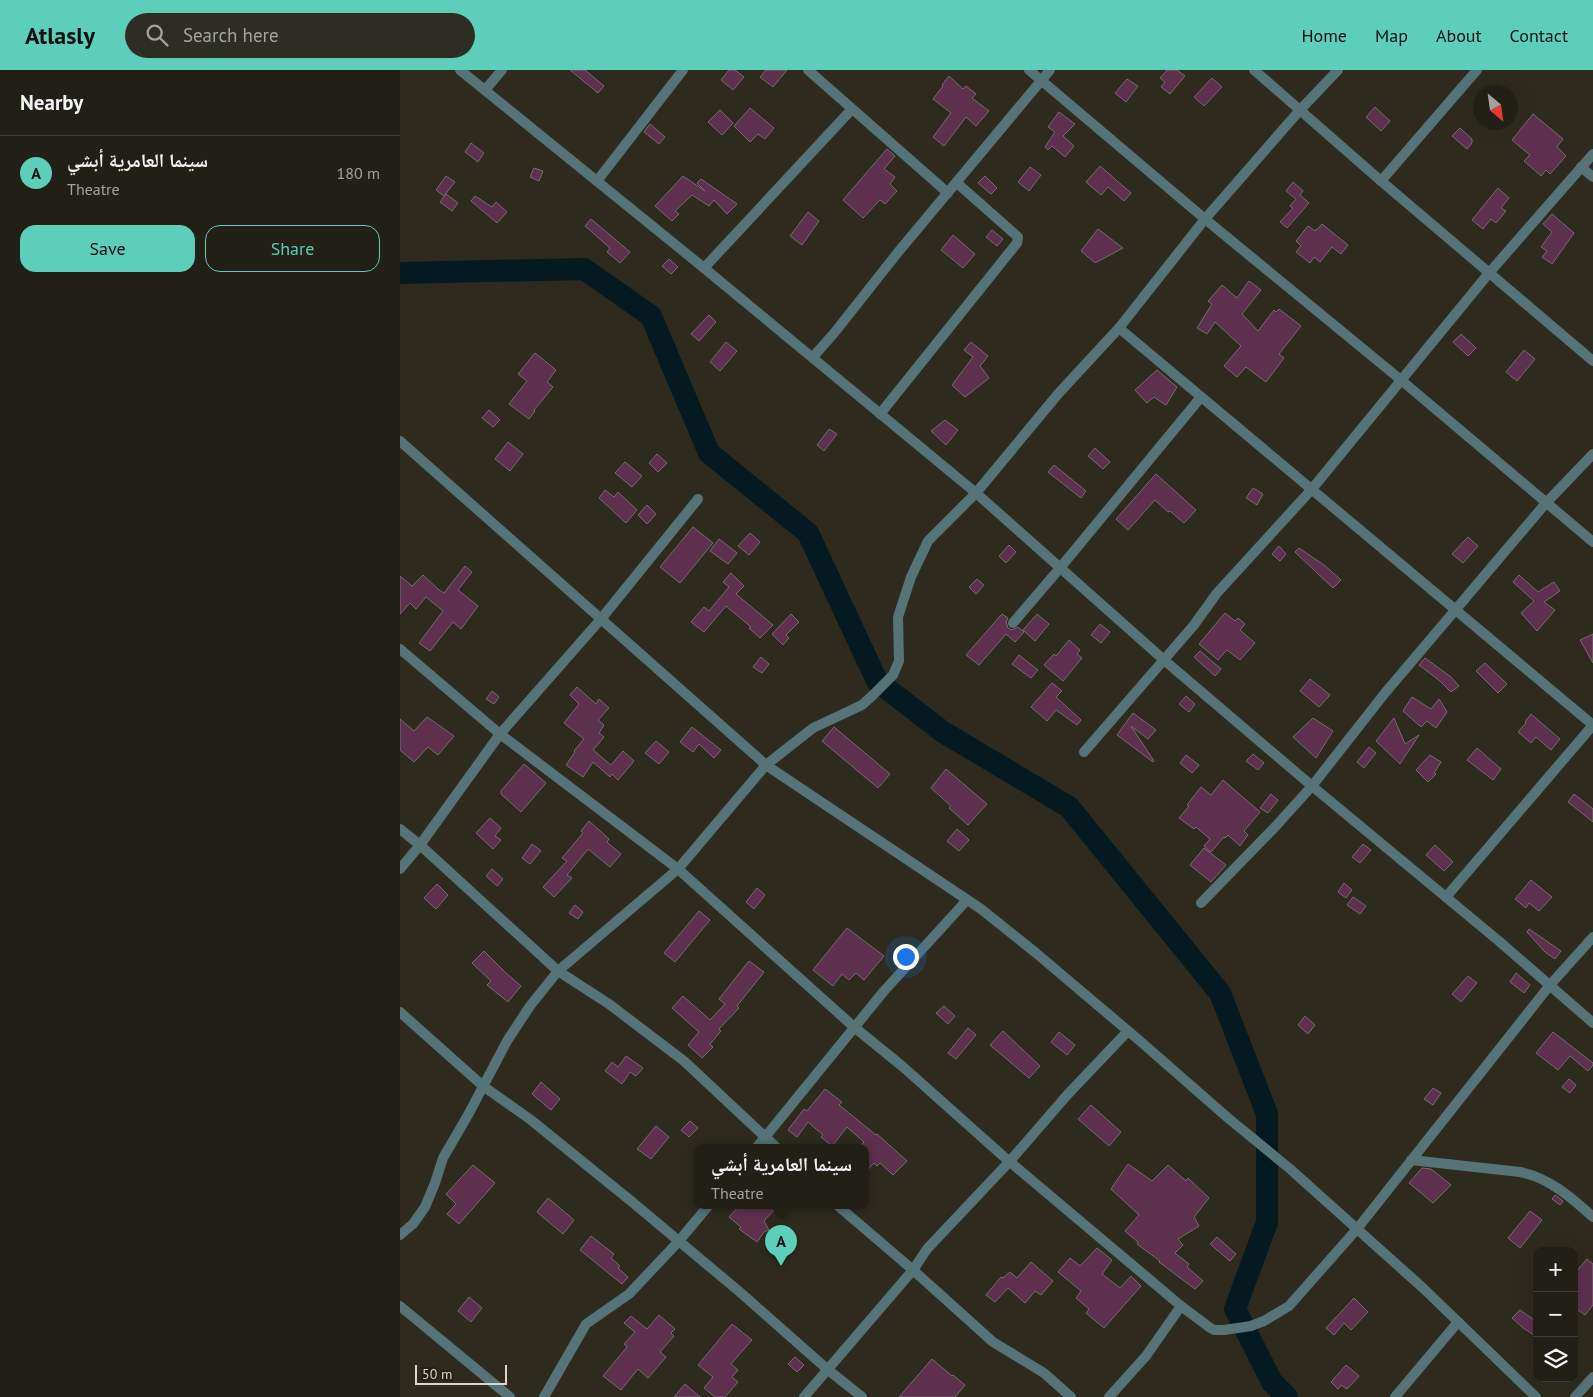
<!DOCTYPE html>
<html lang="en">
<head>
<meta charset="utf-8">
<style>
  :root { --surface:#222016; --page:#2e2d23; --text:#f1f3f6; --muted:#a2a3a1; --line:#3f3e35; --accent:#5cceba }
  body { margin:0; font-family:"PT Sans","Noto Naskh Arabic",sans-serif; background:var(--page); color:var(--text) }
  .controls { position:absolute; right:15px; bottom:15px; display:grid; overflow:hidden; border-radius:10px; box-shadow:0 5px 20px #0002 }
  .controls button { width:45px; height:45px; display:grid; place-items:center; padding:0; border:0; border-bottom:1px solid var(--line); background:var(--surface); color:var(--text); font:25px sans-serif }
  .compass { position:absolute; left:1073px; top:15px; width:45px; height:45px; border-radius:50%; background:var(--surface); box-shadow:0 5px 20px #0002; rotate:151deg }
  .scale { position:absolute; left:15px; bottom:12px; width:92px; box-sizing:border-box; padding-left:5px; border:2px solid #d9d7cf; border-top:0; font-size:14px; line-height:18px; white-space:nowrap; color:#d9d7cf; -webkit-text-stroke:4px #242115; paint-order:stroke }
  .you { position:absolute; left:505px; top:886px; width:18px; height:18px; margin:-12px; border:4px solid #fff; border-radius:50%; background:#1a73e8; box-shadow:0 0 0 8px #1a73e833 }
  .badge { display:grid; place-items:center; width:32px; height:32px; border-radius:50%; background:var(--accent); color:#111; font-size:16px; font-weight:700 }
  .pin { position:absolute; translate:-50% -41px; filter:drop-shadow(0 1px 2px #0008) }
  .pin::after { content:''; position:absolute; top:26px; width:18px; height:15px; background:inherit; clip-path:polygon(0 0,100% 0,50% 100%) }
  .popup { position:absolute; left:294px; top:1074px; width:175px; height:65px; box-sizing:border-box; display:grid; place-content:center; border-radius:10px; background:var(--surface); filter:drop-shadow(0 1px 4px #0005); font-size:16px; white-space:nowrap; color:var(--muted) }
  .popup b { font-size:19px; color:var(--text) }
  .popup::after { content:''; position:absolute; left:50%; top:100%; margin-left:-10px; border:10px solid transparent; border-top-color:var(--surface) }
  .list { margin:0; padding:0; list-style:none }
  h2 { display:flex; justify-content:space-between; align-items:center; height:65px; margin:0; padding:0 20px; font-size:21px }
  h2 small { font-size:16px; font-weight:400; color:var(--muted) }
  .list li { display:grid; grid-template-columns:32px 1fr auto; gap:15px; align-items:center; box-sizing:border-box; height:75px; padding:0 20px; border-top:1px solid var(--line) }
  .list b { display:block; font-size:19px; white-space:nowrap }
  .list p { margin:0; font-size:16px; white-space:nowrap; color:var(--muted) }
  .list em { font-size:16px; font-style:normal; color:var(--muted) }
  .actions { display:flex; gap:10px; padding:15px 20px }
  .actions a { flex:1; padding:11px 0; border:1px solid var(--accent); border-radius:15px; text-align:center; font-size:18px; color:var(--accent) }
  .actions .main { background:var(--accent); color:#111 }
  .icon { flex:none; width:28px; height:28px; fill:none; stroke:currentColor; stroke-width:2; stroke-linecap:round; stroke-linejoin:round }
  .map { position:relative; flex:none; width:1193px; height:1327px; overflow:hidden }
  header { display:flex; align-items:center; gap:30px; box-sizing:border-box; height:70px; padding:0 25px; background:var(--accent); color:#111 }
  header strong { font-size:24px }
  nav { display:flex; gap:28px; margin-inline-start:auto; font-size:18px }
  .search { width:350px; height:45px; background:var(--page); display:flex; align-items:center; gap:12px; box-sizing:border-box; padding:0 18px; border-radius:28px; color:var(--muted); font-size:19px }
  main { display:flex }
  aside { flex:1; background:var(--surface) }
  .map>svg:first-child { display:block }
</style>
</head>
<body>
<header>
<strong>Atlasly</strong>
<div class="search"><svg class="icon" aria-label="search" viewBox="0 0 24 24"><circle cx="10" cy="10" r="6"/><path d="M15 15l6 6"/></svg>Search here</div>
<nav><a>Home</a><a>Map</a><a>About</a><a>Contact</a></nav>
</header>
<main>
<aside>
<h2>Nearby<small></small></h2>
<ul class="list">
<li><span class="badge">A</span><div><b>سينما العامرية أبشي</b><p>Theatre</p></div><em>180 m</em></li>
</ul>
<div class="actions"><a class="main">Save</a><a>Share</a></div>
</aside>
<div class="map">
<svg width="1193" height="1327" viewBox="0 0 1193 1327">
  <rect width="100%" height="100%" fill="#2e2b1e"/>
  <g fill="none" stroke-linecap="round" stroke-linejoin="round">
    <path stroke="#041a20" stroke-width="22" d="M0,203L184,199L251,246L309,383L408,463L477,611L543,662L669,737L820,923L867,1044V1152L835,1239L872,1312L887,1327"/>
  </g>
  <g fill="#5d314e" stroke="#786a72">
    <path d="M170,0H185L204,16L198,23Z"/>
    <path d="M329,0H335L344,7L333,20L321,10Z"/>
    <path d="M366,0H387L373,17L360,7Z"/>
    <path d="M767,0H777L785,6L770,24L761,17L765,12L760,8Z"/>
    <path d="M549,6L563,19L566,16L576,24L572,28L589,41L576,56L566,47L544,76L533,67L551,43L533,29L543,16L542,15Z"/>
    <path d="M812,8L822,17L804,36L794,27Z"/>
    <path d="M727,9L738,16L726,32L715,23Z"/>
    <path d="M975,37L990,51L981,61L966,47Z"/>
    <path d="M350,38L374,58L365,69L358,64L350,72L334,56Z"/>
    <path d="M320,40L333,53L322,65L308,52Z"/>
    <path d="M659,42L675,54L663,66L674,76L665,87L652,76L648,80L645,77L655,62L648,57Z"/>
    <path d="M1133,44L1163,69L1157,77L1166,86L1150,104L1146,100L1141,106L1124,91L1130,85L1112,70Z"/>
    <path d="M250,54L265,67L259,74L244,62Z"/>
    <path d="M1060,58L1072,69V73L1067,79L1052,66Z"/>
    <path d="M71,73L84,83L78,92L65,82Z"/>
    <path d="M487,79L495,86L484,99L495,107L490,114L497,121L485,134L480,130L463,148L443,130Z"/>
    <path d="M700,96L731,123L724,131L708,117L701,125L686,112Z"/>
    <path d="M630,97L641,105L629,121L618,112Z"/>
    <path d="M134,98L143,101L139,111L130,107Z"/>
    <path d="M46,106L55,112L44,126L36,120Z"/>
    <path d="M283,106L305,121L297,113L301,109L337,134L327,144L314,130L309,136L292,125L275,141L279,144L272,151L255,136Z"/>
    <path d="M585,106L597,118L591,124L578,113Z"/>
    <path d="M893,112L903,121L900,125L909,133L887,158L880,152L893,138L890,136L896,129L886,121Z"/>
    <path d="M1098,118L1109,128L1101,138L1106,141L1096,153L1091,149L1083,159L1072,150Z"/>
    <path d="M46,124L58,133L52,141L40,132Z"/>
    <path d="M75,126L92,137L96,132L107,142L97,153L71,131Z"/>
    <path d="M408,142L419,151L402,175L390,166Z"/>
    <path d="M1152,144L1174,163L1152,194L1142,187L1147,181L1141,177L1152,162L1143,154Z"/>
    <path d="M191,149L230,182L220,193L207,182L210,178L185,156Z"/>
    <path d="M922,154L948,175L941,184L932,177L920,192L914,187L910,193L896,182L901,176L896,171L908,156L915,161L916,159L917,160Z"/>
    <path d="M698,159L723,178L697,192H694L681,181Z"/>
    <path d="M592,160L603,169L597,176L586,167Z"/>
    <path d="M553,165L575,184L563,198L541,180Z"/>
    <path d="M269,189L278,197L271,204L262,196Z"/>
    <path d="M849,211L861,220L842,244L858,261L874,240L876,242L879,239L901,256L879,284L884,288L866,312L846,297L837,307L824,296L841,276L815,252L807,264L797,258L812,234L808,231L822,215L837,228Z"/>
    <path d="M309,245L316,252L299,271L291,264Z"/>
    <path d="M1061,264L1076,278L1068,286L1053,272Z"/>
    <path d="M326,272L337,281L320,301L310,292Z"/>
    <path d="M571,272L588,286L580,296L589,308L565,327L552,315L573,287L564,280Z"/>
    <path d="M1124,280L1135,289L1117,311L1106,302Z"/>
    <path d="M135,283L156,300L147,312L153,317L134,340L135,341L129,349L109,334L127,311L118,304Z"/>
    <path d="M757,300L777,317L766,335L754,327L747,333L735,320Z"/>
    <path d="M89,340L100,350L93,357L82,348Z"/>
    <path d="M545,350L558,360L546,375L531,361Z"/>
    <path d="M429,359L437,364L424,381L417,375Z"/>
    <path d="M108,372L123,384L110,401L95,389Z"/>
    <path d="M695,378L710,392L703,399L688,386Z"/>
    <path d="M257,384L267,393L258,402L249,393Z"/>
    <path d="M225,392L242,406L232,417L215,403Z"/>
    <path d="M654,395L686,421L681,428L648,402Z"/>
    <path d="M756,404L796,440L784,453L770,441L768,442L755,430L728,460L716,449Z"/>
    <path d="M853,418L863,424L857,435L846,428Z"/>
    <path d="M205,420L214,427L218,422L237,440L226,453L199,428Z"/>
    <path d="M247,435L256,444L247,454L238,445Z"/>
    <path d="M293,457L313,473L280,513L260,497Z"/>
    <path d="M350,463L360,472L349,485L338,476Z"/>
    <path d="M1068,467L1078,476L1063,493L1052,484Z"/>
    <path d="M319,469L337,483L328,494L310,481Z"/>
    <path d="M609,475L616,482L606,493L599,486Z"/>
    <path d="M879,476L886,484L880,491L872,484Z"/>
    <path d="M899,478L924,495L941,510L933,518L895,482Z"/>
    <path d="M65,496L72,502L58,520L78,536L61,559L53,552L30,581L19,573L43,541L26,527L16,539L10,533L0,544V506L12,516L23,505L39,520L44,523Z"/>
    <path d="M331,503L344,516L336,524L373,555L360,568L349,558L351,557L326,536L304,562L291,552L304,537L309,541L329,517L323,512Z"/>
    <path d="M1119,505L1138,522L1154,512L1160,521L1144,532L1155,540L1137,561L1121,543L1134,531L1113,512Z"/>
    <path d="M577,509L584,515L576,524L569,517Z"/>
    <path d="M825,543L835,551L838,548L845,554L840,560L855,573L840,590L827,580L818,590L799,574Z"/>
    <path d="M391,544L399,552L386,565L389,568L383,575L372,564Z"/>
    <path d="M602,544L608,548L606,552L608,558L612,560L618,557L624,562L615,572L606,564L579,595L566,585Z"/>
    <path d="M637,544L649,554L635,571L623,560Z"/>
    <path d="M700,554L710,562L701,573L691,565Z"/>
    <path d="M1193,564V593L1180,570Z"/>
    <path d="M669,570L680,580L677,584L682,588L663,611L644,595L654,584L656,586Z"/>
    <path d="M800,581L821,599L815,606L794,587Z"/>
    <path d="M619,585L638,600L631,608L612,594Z"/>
    <path d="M361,587L369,594L362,603L353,597Z"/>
    <path d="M1025,588L1051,607L1059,616L1051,622L1040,611L1019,595Z"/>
    <path d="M1085,593L1107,614L1098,623L1076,601Z"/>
    <path d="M910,609L930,625L919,637L900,621Z"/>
    <path d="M652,613L662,621L656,627L681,650L677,655L656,640L647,651L631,637Z"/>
    <path d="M177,617L196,634L199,629L209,638L198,650L204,655L199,663L204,667L193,680L211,695L223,681L234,691L218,710L212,704L210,707L193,692L183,707L166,695L175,682L174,681L184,669L164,653L179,634L170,625Z"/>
    <path d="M92,621L99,627L94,634L86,629Z"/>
    <path d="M786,626L795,634L789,642L779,634Z"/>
    <path d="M1012,627L1031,639L1039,629L1047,642L1036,658L1027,651L1021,657L1003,641Z"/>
    <path d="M733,643L756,660L748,669L731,656L754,691L753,692L717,665Z"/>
    <path d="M1131,644L1160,669L1151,680L1136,667L1131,673L1118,662L1126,653L1125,652Z"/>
    <path d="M27,647L54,666L38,685L28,677L14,692L0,680V649L14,661Z"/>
    <path d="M913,648L933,661L916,688L893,667Z"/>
    <path d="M994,648L1005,674L1019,665L1000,694L976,671Z"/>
    <path d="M292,657L321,680L314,688L299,674L293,682L280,672Z"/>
    <path d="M434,657L490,704L478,718L422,671Z"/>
    <path d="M256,671L269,682L259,694L245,683Z"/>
    <path d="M969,677L976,683L964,698L957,692Z"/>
    <path d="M1077,678L1101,699L1093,710L1067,690Z"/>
    <path d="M853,684L864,693L858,700L846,691Z"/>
    <path d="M786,685L799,695L792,703L780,693Z"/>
    <path d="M1030,685L1041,692L1034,703L1036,704L1028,712L1016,700Z"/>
    <path d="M124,694L146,713L121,742L101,724V721Z"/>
    <path d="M546,699L587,734L568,755L549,738L551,736L531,718Z"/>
    <path d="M823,710L860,742L844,761L848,765L840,776L828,765L825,768L824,767L811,782L804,776L810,769L796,757L794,759L779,748L789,736L787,735L801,717L811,725Z"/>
    <path d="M871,724L878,730L868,743L860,738Z"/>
    <path d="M1174,724L1193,739V752L1168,732Z"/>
    <path d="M90,748L101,758L95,766L101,770L93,779L76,763Z"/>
    <path d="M189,751L209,769L207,772L221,784L210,797L188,779L167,805L172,808L154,827L143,817L167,791L162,788L183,763L181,761Z"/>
    <path d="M557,759L569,770L559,781L547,771Z"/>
    <path d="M132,774L141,781L130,794L122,788Z"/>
    <path d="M963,774L971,780L960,793L952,787Z"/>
    <path d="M1035,775L1053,792L1044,801L1026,785Z"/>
    <path d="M804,778L826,795L811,812L790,795Z"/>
    <path d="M92,799L103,809L97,816L86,806Z"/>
    <path d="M1131,810L1152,827L1139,841L1129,833L1126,838L1115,829Z"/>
    <path d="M944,813L952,820L946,828L938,822Z"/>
    <path d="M37,814L48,825L36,839L24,828Z"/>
    <path d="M357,818L365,825L354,839L346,832Z"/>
    <path d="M953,827L966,836L960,844L947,835Z"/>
    <path d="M175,835L183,842L178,849L169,843Z"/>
    <path d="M299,841L310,850L275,892L264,883Z"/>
    <path d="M447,858L484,886L464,910L456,903L449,910L442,904L433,916L413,900Z"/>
    <path d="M1129,859L1161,881L1155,889L1145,882L1127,862Z"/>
    <path d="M84,881L106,903L121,916L108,932L87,915L91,911L72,893Z"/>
    <path d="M349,891L364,902L337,936L339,938L319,959L321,961L310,974L313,977L302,988L288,975L299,962L272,938L283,926L310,950L325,934L319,929Z"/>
    <path d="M1116,903L1130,915L1124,923L1110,912Z"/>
    <path d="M1068,906L1077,913L1061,932L1052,924Z"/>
    <path d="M544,936L555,946L548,954L536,943Z"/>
    <path d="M905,946L915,955L908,964L898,955Z"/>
    <path d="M568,958L576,965L556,989L548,983Z"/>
    <path d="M603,961L640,996L629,1008L590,975Z"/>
    <path d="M659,962L675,975L667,985L651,972Z"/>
    <path d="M1153,962L1193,993V995L1188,1001L1170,986L1158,1000L1136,983Z"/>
    <path d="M226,986L243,998L236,1006L230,1002L222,1014L205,1001L212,992L218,997Z"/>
    <path d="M1169,1009L1176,1015L1170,1023L1162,1017Z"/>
    <path d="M141,1012L160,1029L151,1040L132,1024Z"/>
    <path d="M1033,1018L1041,1023L1033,1035L1024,1029Z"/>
    <path d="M425,1019L442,1032L439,1035L476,1065L477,1064L507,1091L493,1105L480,1093L477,1096L474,1093L465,1103V1077H459L464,1072L447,1057L432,1076L421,1067L423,1065L408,1052L397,1067L388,1060L404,1039L407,1041Z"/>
    <path d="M691,1035L721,1062L709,1076L678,1049Z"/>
    <path d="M290,1051L298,1058L289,1067L281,1060Z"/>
    <path d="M256,1056L269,1067L251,1089L237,1079Z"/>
    <path d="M728,1094L752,1111L768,1095L786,1111L788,1108L809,1128L794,1147L799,1156L778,1169L783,1175L775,1183L789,1194L787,1197L803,1211L795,1219L759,1192L760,1191L737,1174L738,1172L725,1161L739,1145L711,1119Z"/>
    <path d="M73,1095L95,1113L59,1154L47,1144L56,1134L46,1124Z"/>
    <path d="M1022,1098L1031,1099L1051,1115L1033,1133L1009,1113Z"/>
    <path d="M1155,1125L1163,1131L1160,1135L1152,1129Z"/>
    <path d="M148,1128L174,1150L163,1164L137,1142Z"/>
    <path d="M340,1135H368L374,1140L364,1151L369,1160L364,1162L357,1172L339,1159L341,1157L329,1147Z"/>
    <path d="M1130,1141L1142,1150L1120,1178L1108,1168Z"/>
    <path d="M191,1166L214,1184L211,1188L220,1196L218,1198L228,1207L222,1214L180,1180Z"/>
    <path d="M817,1167L836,1184L830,1191L810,1174Z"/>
    <path d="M697,1178L712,1190L702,1204L720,1218L731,1206L741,1216L704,1258L686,1243L689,1239L676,1228L681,1221L658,1202L670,1188L680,1196Z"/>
    <path d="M1187,1189L1193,1194V1235L1185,1245L1174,1237V1204Z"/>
    <path d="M631,1192L653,1211L641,1225L635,1221L625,1233L608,1218L595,1232L586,1225L601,1207L603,1208L610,1202L617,1208Z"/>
    <path d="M69,1227L82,1238L71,1252L58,1241Z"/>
    <path d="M954,1228L968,1242L951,1260L944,1253L934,1265L926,1258Z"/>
    <path d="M1120,1240L1137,1252V1267L1123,1258L1112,1248Z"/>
    <path d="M259,1245L275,1259L271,1263L274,1266L260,1282L266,1287L248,1308L238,1299L221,1320L203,1306L227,1277L224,1274L235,1262L224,1253L231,1246L247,1259Z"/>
    <path d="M332,1254L352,1270L331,1294L338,1300L332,1307L338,1312L325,1327H315L304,1318L313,1307L298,1295Z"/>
    <path d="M395,1287L404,1295L397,1302L388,1294Z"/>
    <path d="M532,1289L552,1306L553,1305L565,1315L555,1327H499Z"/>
    <path d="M946,1295L959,1306L947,1319L941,1315L938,1319L931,1312Z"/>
    <path d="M285,1314L300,1327H274Z"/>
  </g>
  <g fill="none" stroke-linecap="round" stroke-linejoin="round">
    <g stroke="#567378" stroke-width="10">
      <path d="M60,0L304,198L576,423L764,590L912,716L1100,872L1193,953"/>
      <path d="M408,0L548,123"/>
      <path d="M629,0L805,149L1001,310L1193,472"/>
      <path d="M854,0L981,111L1193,291"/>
      <path d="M85,20L102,0"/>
      <path d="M1181,97L1193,107"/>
      <path d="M197,111L283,0"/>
      <path d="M981,111L1077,0"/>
      <path d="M304,198L452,39"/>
      <path d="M719,258L1193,655"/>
      <path d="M413,287L435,262L499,181L650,0"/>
      <path d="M480,344L617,173L618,167L557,113"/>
      <path d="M0,371L366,695L581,839L636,883L740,971L828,1048L889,1098L1023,1218L1136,1327"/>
      <path d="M613,553L660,498L801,327"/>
      <path d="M0,579L100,664L278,799L454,957L502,996L603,1086L781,1236"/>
      <path d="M684,682L794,555L817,523L912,419L1089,203L1193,84"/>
      <path d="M0,759L20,775L158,901L209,934L284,991L376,1077"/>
      <path d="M0,799L20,775L100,664L201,549L298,429"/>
      <path d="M1046,827L1193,655"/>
      <path d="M801,833L875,757L912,716L985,623L1146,433L1193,384"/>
      <path d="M0,942L83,1016L131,1050L231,1131L341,1223L427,1299L462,1327"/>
      <path d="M357,1077L484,921L567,830"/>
      <path d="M1011,1090L1120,1102C1149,1108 1171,1127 1193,1147"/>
      <path d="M437,1135L513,1200L527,1179L610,1091L668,1024L728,961"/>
      <path d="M0,1165L13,1154L25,1137L35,1113L43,1088L68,1045L107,971L130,936L158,901L278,799L366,695L413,658L462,635L473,625L493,605L499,591L498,547L511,507L528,471L576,423L658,324L719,258L805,149L900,40L938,0"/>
      <path d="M0,1236L110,1327"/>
      <path d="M144,1327L186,1254L229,1224L279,1171L309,1135"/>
      <path d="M404,1327L513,1200L593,1272L644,1303L671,1327"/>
      <path d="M709,1327L746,1286L781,1236L809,1257L814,1260H824L851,1256L864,1251L889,1236L957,1159L1150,915L1193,867"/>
      <path d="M995,1327L1058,1252"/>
      <path d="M1175,1327L1193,1307"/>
    </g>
  </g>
</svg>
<div class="controls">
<button>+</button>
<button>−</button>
<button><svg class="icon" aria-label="layers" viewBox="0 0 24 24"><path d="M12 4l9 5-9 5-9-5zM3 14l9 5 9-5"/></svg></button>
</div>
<svg class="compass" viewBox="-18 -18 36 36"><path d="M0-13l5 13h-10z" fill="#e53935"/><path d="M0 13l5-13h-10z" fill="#a2a3a1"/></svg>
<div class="scale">50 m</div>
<div class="you"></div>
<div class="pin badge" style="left:381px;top:1196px">A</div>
<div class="popup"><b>سينما العامرية أبشي</b>Theatre</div>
</div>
</main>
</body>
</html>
